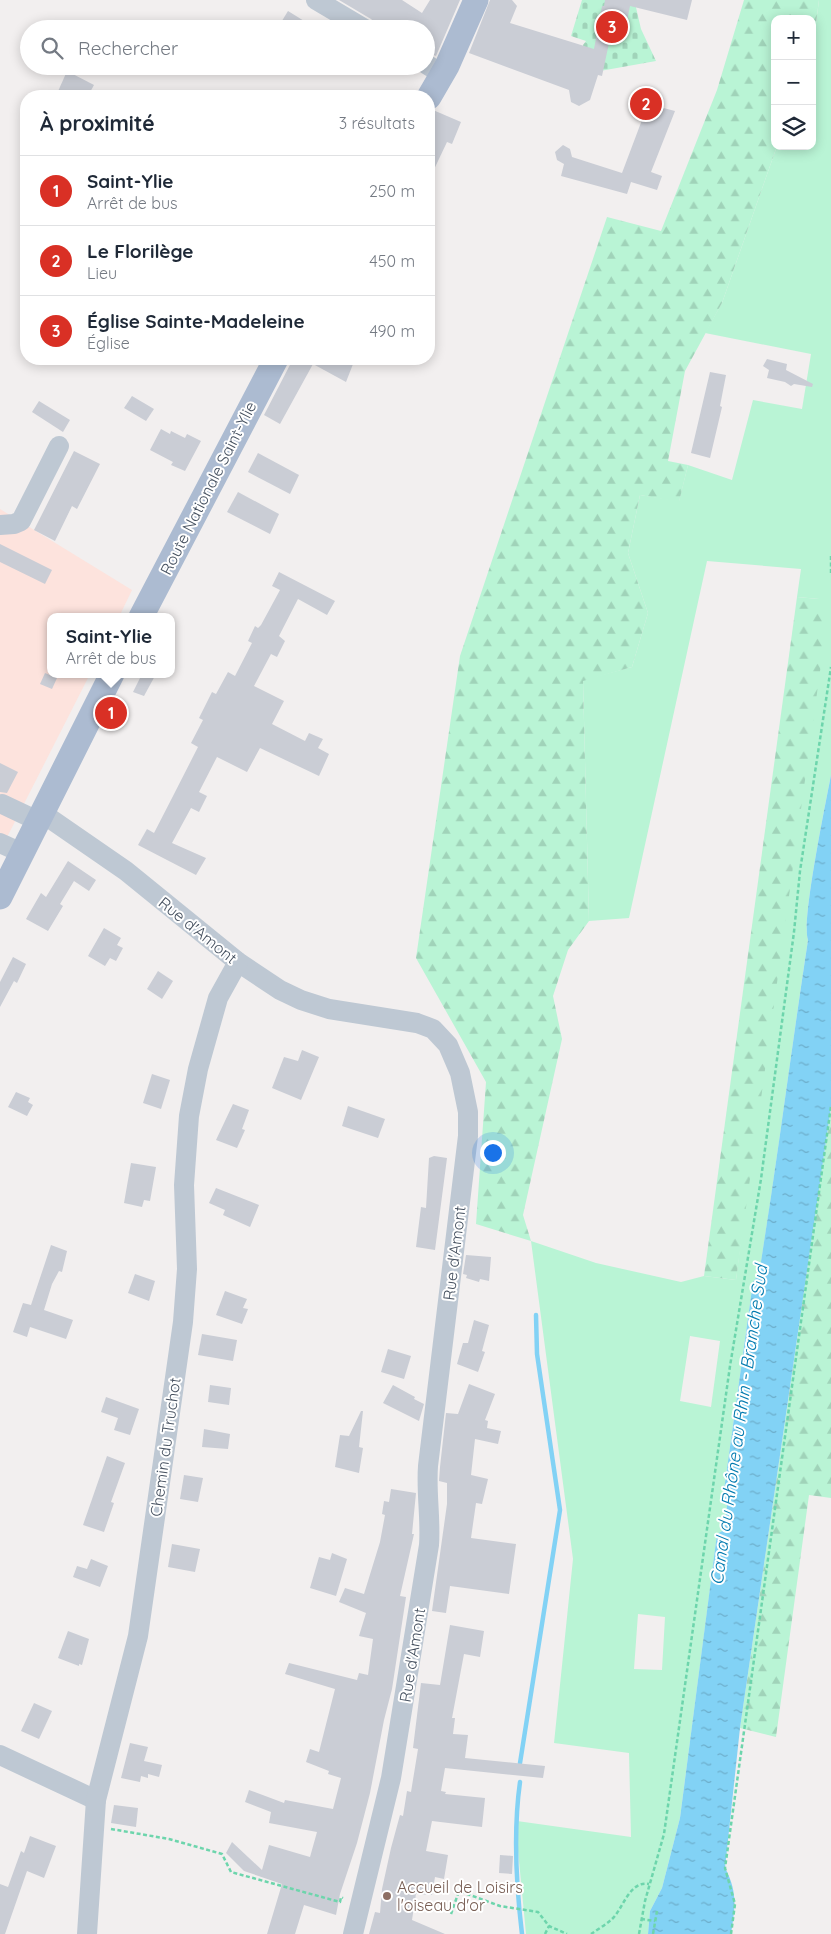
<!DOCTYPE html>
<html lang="fr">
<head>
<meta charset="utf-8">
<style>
  :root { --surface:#fff; --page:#f6f6f7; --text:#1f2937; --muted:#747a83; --line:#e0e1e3; --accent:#d93025 }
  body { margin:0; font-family:Quicksand,sans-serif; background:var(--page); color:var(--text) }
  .controls { position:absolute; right:15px; top:15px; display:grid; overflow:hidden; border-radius:10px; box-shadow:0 2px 12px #0003 }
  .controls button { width:45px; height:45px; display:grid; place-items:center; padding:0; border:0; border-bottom:1px solid var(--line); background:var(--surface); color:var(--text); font:25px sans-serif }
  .you { position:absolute; left:492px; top:1152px; width:18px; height:18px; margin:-12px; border:4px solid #fff; border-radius:50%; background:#1a73e8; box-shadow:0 0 0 8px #1a73e833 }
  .badge { display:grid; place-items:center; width:32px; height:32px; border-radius:50%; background:var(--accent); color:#fff; font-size:16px; font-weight:700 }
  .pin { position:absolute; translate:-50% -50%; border:2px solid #fff; box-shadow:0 1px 5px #0006 }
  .popup { position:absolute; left:47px; top:613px; width:128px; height:65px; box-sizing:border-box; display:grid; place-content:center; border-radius:10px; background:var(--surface); filter:drop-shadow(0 1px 4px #0005); font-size:16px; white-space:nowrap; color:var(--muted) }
  .popup b { font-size:19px; color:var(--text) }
  .popup::after { content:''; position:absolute; left:50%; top:100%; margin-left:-10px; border:10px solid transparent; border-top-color:var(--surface) }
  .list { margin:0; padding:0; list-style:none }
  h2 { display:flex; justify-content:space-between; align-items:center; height:65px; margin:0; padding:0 20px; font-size:21px }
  h2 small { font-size:16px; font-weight:400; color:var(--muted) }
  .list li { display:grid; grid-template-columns:32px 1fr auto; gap:15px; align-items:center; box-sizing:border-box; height:70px; padding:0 20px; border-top:1px solid var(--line) }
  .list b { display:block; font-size:19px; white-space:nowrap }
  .list p { margin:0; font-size:16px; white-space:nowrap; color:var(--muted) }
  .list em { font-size:16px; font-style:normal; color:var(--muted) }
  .icon { flex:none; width:28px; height:28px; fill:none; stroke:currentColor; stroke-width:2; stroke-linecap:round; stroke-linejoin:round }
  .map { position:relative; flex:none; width:831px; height:1934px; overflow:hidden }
  .search { position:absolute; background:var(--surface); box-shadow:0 2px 12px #0003; left:20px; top:20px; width:415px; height:55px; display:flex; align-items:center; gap:12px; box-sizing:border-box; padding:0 18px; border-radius:28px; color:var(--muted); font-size:19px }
  .panel { position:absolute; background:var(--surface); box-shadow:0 2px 12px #0003; left:20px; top:90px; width:415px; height:275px; border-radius:20px }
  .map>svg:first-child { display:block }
</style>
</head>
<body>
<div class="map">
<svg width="831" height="1934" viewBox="0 0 831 1934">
  <defs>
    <pattern id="forest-firs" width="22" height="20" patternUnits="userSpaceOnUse" patternTransform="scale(1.25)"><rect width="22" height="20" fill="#b9f4d5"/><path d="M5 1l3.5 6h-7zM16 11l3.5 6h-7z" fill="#a0d3b9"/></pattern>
    <pattern id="cemetery-stones" width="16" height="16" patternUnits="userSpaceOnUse" patternTransform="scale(1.25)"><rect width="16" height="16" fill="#b9f4d5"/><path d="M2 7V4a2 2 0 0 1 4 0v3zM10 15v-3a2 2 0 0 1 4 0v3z" fill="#a0d3b9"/></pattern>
    <pattern id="water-ripples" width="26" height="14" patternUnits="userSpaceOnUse" patternTransform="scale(1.25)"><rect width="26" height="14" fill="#82d2f5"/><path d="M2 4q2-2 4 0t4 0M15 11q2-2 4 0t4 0" fill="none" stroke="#6cadca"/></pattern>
  </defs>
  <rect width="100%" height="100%" fill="#f2efef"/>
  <path fill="#fde3dd" d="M0,509L132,590L119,617H51V674H90L0,851Z"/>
  <path fill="#b9f4d5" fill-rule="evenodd" d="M819,0H831V775C826,802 801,922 808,940C791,1051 777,1163 759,1275L753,1282L723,1497L727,1506L724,1530L717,1535L680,1818L662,1888L650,1911L648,1934H526L517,1840V1821L631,1837L629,1753L554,1743L573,1559L531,1241L596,1263L681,1282L704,1276L736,1280L819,599L797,597L801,569L707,561L629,918L589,921L583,680L632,667L648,613L628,553L640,495L679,501L688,465L732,480L753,400L802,409L811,354L705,333L722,303L777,146H812V55ZM690,1336L720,1341L711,1407L680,1401ZM638,1614L665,1617L662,1670L634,1669Z"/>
  <g fill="url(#forest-firs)">
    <path d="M744,0H819L812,55V19H775V146H777L722,303L685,371L668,461L688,465L679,502L640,495L628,553L648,613L632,667L583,681L589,921L568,950L553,996L562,1039L523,1215L531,1241L476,1224L486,1082L416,958L460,656L607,217L661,231L717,90Z"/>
    <path d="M797,597L819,599L825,635L736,1280L704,1276Z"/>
    <path d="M831,1107V1498L809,1495L776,1737L740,1728Z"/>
  </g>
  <path fill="url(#cemetery-stones)" d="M582,0H624L635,3L641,29L656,61L600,71L585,59L583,45L586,41L571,36Z"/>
  <path fill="url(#water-ripples)" d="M831,775V1107L740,1728L725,1868C738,1892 735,1908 731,1934H648L650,1911L662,1888L680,1818L717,1534L724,1530L727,1506L723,1497L753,1282L759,1274C777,1163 791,1051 808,940C801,922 826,802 831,775Z"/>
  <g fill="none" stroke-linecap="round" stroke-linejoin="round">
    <g stroke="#82d2f5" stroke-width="4.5">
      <path d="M520,1763L560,1510L537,1354L536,1315"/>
      <path d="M520,1782C513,1832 516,1884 522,1934"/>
    </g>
  </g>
  <g fill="#cacdd5">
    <path d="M339,0H402L422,13L430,0H460L436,56L426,52V29H382L371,19Z"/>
    <path d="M490,0H512L517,6L510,23L594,49L602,6H604L605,0H692L687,20L630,6L624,36L616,35L614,44L609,43L602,76L598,75L590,100L579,106L571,102L569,90L469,53Z"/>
    <path d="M288,11L317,29H277Z"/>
    <path d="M67,71L94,85L88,96H56Z"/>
    <path d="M648,104L675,111L651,172L662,176L657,190L631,182L627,194L561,176L564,164L557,160L555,152L563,145L570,149L572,157L622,173Z"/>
    <path d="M433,110L461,122L452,144L447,142L429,180V111Z"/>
    <path d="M293,359H355L346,382L313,364L280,424L264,415Z"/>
    <path d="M767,359L787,364L786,370L813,384L812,387L794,384L791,386L785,382L767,378L769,370L763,366Z"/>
    <path d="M710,372L726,375L720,406L722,407L710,458L691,453Z"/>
    <path d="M132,396L154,409L146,421L124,408Z"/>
    <path d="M39,401L70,420L63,432L32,412Z"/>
    <path d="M161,429L170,434L171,431L185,438L187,434L201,441L185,471L171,465L173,462L150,450Z"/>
    <path d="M74,451L100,464L77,509L72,506L55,541L34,530Z"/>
    <path d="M258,453L299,475L290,494L248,472Z"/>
    <path d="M238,492L279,514L270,534L227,512Z"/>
    <path d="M0,544L52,570L45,584L0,562Z"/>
    <path d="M279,572L335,601L327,615L298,599L279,636L285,641L277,657L271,654L254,686L284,701L272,724L305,741L309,733L323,739L318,748L329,754L319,776L260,748L247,772L217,757L199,792L207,796L199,812L191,808L172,843L206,858L196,875L138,845L147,829L154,833L172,798L198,747L191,743L203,720L199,718L212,692L216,694L228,672L235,676L252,643L248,641L255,626L258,628L261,625L280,590L272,586Z"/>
    <path d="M45,673L57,678L52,689L40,684Z"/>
    <path d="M142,674H156L144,696L133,692Z"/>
    <path d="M0,763L18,772L7,793L0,792Z"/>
    <path d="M68,861L96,880L89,891L74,881L60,904L63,906L48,931L26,919L41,893L46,897Z"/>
    <path d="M104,928L121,938L117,945L123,948L116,961L110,958L105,966L88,956Z"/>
    <path d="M13,957L26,964L17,983L14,981L0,1007V982Z"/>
    <path d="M158,971L173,981L162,999L147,989Z"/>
    <path d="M302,1050L319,1057L301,1100L272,1088L284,1057L298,1061Z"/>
    <path d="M152,1074L170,1080L161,1109L143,1103Z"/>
    <path d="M16,1092L30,1098L28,1102L33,1105L27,1116L8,1107Z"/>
    <path d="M233,1104L249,1110L242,1129L245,1130L237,1148L216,1140Z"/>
    <path d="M348,1106L385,1119L378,1138L342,1126Z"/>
    <path d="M434,1156L447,1158L435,1250L416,1247L421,1207L426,1208L429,1158Z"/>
    <path d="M131,1163L156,1167L150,1201L144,1200L142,1207L124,1203Z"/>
    <path d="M216,1188L259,1205L250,1227L223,1215L225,1210L209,1203Z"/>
    <path d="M51,1245L67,1251L62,1272L59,1271L52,1284L44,1310L73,1320L66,1339L30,1327L27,1337L13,1332L23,1303L31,1305Z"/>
    <path d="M466,1255L491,1257L489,1281L480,1279L479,1282L466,1278L467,1275L463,1274Z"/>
    <path d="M135,1274L155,1281L149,1301L128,1293Z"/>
    <path d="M225,1291L247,1299L243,1308L248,1309L242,1324L216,1315Z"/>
    <path d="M474,1320L489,1325L482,1351L485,1352L478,1372L457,1364L463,1343H468Z"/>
    <path d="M202,1334L237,1340L233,1361L198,1355Z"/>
    <path d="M388,1349L411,1356L404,1379L381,1372Z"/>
    <path d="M469,1384L495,1394L485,1420L488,1421L487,1428L501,1431L498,1444L475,1439L471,1475L488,1479L482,1504L476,1503L471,1538L516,1544L509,1594L450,1586L446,1613L432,1611L447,1504V1483L439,1481L440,1467L446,1413L458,1414Z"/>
    <path d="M210,1385L231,1388L229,1405L208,1402Z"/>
    <path d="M393,1385L415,1397L414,1399L424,1404L419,1421L383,1403Z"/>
    <path d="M106,1397L139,1409L130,1435L114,1430L118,1418L101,1412Z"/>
    <path d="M361,1411H363L359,1447L363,1448L359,1473L335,1467L340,1435L349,1436Z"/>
    <path d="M204,1429L230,1434L228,1449L202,1447Z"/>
    <path d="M107,1456L125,1463L111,1502L114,1503L104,1532L83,1525Z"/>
    <path d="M184,1475L203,1478L198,1502L180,1499Z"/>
    <path d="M391,1489L416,1493L412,1534H414L400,1596L406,1597L392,1689L384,1720L370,1793L357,1843L340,1894L336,1915L304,1905L295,1934H267L282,1884L244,1871L226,1853L232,1842L262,1870L269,1845L310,1857L317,1832L269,1823L271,1812L245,1802L249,1790L284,1803L285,1800L333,1809L341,1778L328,1774L329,1771L306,1762L310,1749L319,1752L335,1689L285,1674L289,1663L357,1680L359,1673L368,1675L373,1639L359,1636L366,1613L339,1602L345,1588L364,1594L380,1542L385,1515L382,1514L384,1501L389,1502Z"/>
    <path d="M172,1544L200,1549L195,1572L168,1567Z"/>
    <path d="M332,1553L347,1559L336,1596L310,1588L319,1557L330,1560Z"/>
    <path d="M91,1559L108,1566L100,1587L73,1577L77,1566L87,1569Z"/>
    <path d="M450,1625L484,1631L480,1657L464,1654L452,1718H455L453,1734L468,1735L465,1758L545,1766L543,1778L445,1768L441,1791L446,1792L445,1794L485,1798L482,1827L432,1821L426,1851L448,1855L444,1879L435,1877L432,1895L416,1894L412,1920L445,1934H369L375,1912L380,1913L382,1889L391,1848L400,1815L403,1816L407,1791L411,1792L418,1749L413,1748L421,1683L440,1685Z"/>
    <path d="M68,1631L89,1639L82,1665L79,1664V1666L58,1658Z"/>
    <path d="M34,1703L52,1711L39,1739L21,1731Z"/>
    <path d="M130,1743L148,1747L144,1761L162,1765L159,1777L148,1774V1778L141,1776L140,1782L121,1778Z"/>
    <path d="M114,1805L138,1808L136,1827L111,1823Z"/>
    <path d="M30,1836L56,1846L44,1878L27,1871L5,1934H0V1884L8,1887L21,1851L24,1853Z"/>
    <path d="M500,1855L513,1856L512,1874L499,1873Z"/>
  </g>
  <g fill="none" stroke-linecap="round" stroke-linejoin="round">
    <g stroke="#6dd5ac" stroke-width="2.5" stroke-dasharray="4 2.5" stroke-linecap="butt">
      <path d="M831,556V574"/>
      <path d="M111,1829L169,1839L222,1854L231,1872L340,1902L341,1897L343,1898"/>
      <path d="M451,1914L459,1891L500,1906L538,1912L549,1926L567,1934"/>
      <path d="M641,1919L655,1921"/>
      <path d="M545,1934L549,1926"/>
      <path d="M591,1934C597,1930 605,1925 611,1920C623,1910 629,1880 649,1884"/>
      <path d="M639,1934L645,1901L664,1834L730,1366L761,1179L794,932L800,871L831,667"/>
      <path d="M653,1934L657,1911"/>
      <path d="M731,1934L735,1904L725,1868L831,1106"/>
    </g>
    <g stroke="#bec8d3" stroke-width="20">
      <path d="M316,0L365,29"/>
      <path d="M426,64L442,74"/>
      <path d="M0,525L14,524L21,521L59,446"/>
      <path d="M2,804L38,821"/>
      <path d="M42,813L126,871L238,962L280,990L301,1000L329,1009L417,1023L433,1029L448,1045L460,1073L468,1112V1136L428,1466C426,1493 431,1519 429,1545L391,1778L353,1934"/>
      <path d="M0,843L22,853"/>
      <path d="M0,1755L96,1800"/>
      <path d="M87,1934L96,1800L138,1636L183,1322L187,1269L184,1185L189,1116L198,1069L218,998L238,962"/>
    </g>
    <g stroke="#acbbd1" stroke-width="25">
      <path d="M429,97L447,66L476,0"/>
      <path d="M141,617L276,359"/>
      <path d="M0,897L112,674"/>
    </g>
  </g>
  <circle fill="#8d6e63" stroke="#fff" stroke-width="2" cx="387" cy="1896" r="5"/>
  <g text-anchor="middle" stroke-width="4" stroke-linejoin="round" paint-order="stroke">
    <g font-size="16" fill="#45505f" stroke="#fff">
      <text transform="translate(208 488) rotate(-63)" y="6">Route Nationale Saint-Ylie</text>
      <text transform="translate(198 930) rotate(39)" y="6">Rue d'Amont</text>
      <text transform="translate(454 1253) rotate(-83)" y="6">Rue d'Amont</text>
      <text transform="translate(165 1447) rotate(-82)" y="6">Chemin du Truchot</text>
      <text transform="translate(412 1655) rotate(-81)" y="6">Rue d'Amont</text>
    </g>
    <g font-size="16" fill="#785e54" stroke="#fff" text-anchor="start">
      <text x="397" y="1893">Accueil de Loisirs<tspan x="397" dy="18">l'oiseau d'or</tspan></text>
    </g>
    <g font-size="18" font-style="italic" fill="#017aaf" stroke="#fff">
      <text transform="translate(739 1425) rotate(-82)" y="6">Canal du Rhône au Rhin - Branche Sud</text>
    </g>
  </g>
</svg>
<div class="controls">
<button>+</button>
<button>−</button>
<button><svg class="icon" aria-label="layers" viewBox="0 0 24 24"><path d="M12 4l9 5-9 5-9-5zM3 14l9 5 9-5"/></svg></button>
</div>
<div class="you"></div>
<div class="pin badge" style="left:111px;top:713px">1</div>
<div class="popup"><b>Saint-Ylie</b>Arrêt de bus</div>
<div class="pin badge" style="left:646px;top:104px">2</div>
<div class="pin badge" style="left:612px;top:27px">3</div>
<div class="search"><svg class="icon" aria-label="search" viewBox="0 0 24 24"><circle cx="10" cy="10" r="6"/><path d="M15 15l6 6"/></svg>Rechercher</div>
<section class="panel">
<h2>À proximité<small>3 résultats</small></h2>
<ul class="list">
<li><span class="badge">1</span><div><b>Saint-Ylie</b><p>Arrêt de bus</p></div><em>250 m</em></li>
<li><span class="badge">2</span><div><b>Le Florilège</b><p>Lieu</p></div><em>450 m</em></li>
<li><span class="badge">3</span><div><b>Église Sainte-Madeleine</b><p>Église</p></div><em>490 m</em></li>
</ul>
</section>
</div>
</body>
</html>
